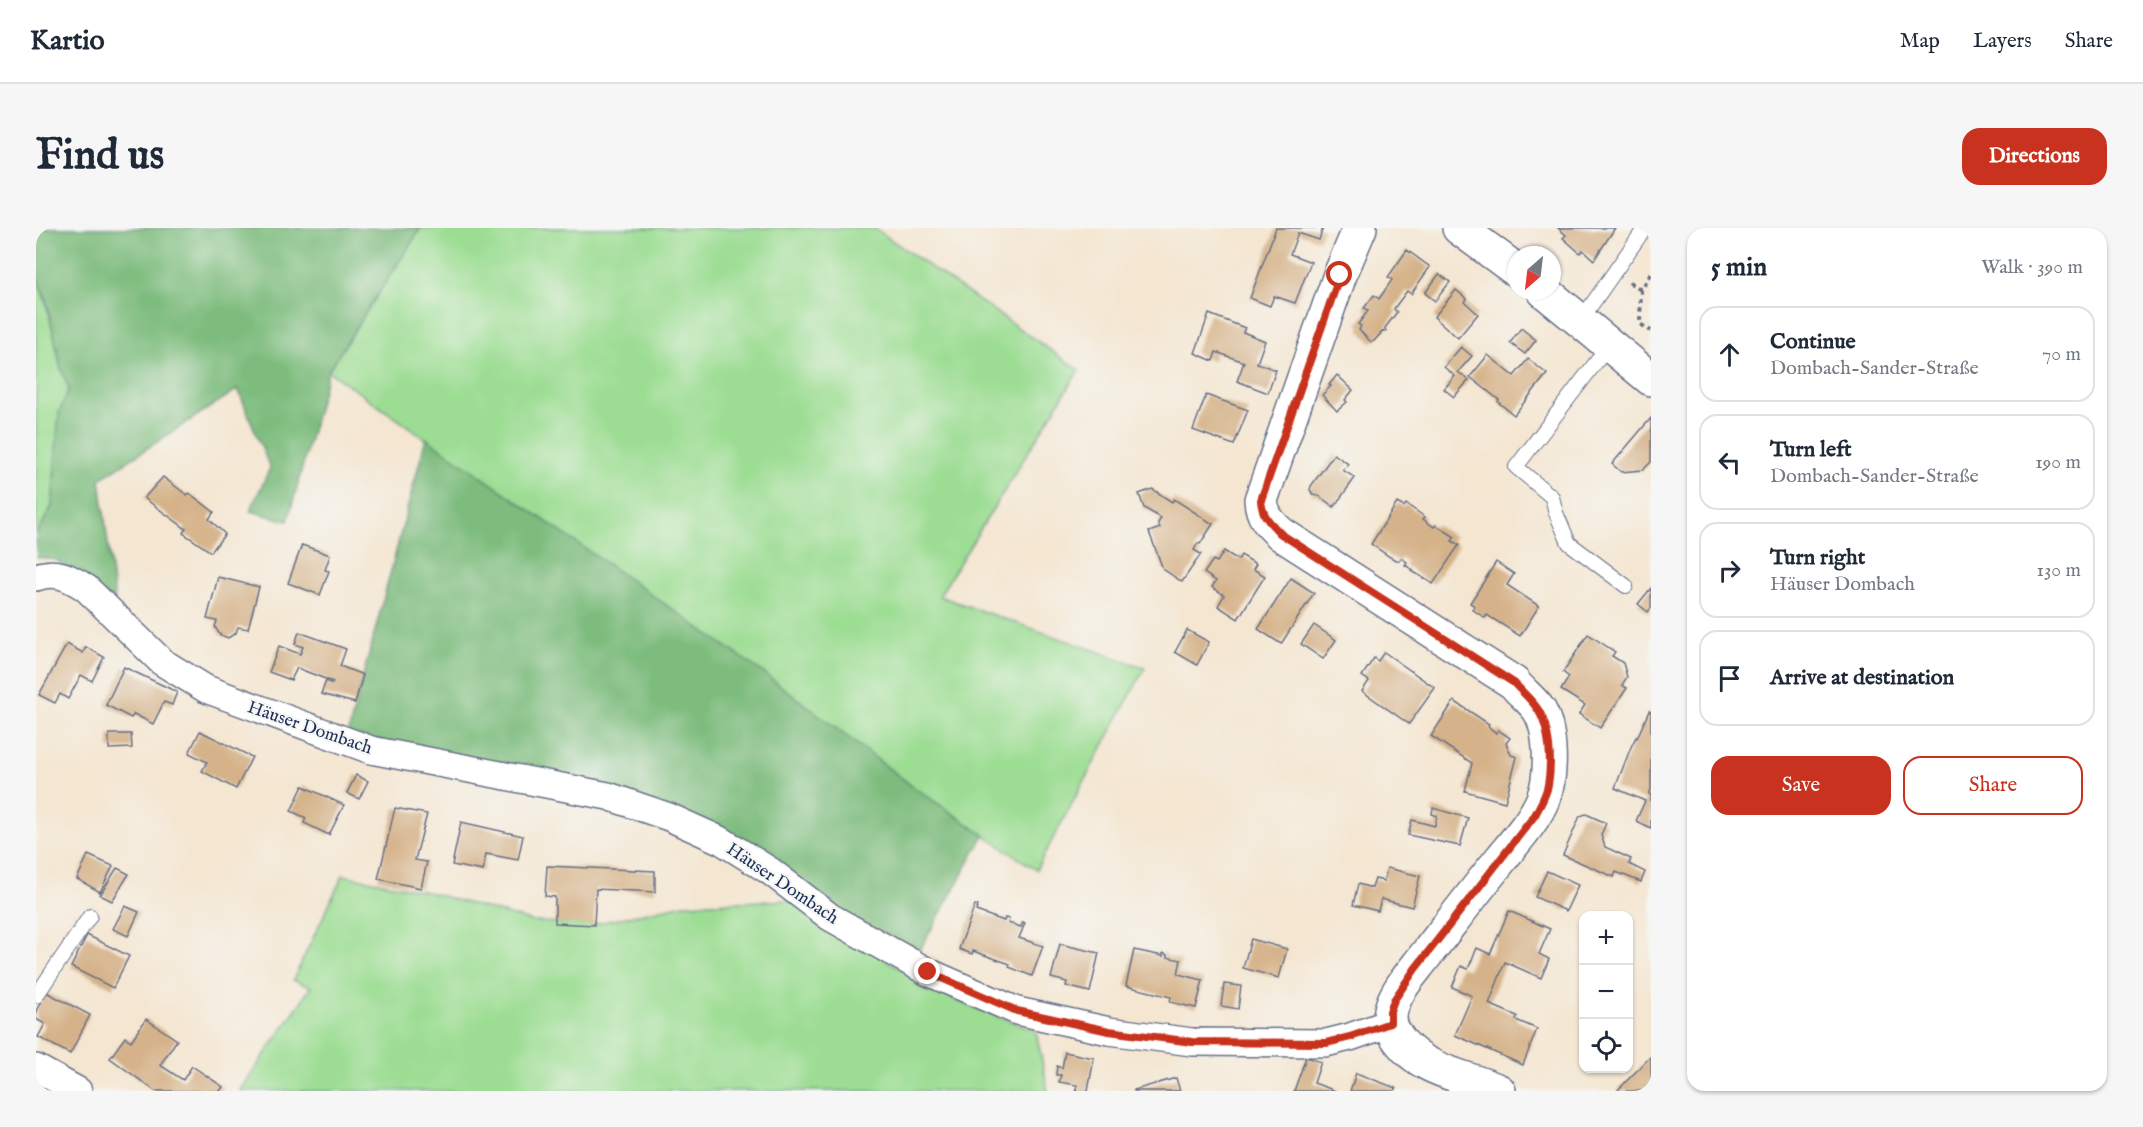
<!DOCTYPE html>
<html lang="en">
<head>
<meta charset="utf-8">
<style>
  :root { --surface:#fff; --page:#f6f6f7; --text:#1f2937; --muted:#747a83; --line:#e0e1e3; --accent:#c8321e }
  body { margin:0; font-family:"IM FELL English",serif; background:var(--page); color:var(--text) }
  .controls { position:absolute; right:18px; bottom:18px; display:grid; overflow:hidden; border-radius:12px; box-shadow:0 2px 4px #0004 }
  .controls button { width:54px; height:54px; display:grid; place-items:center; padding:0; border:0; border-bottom:2px solid var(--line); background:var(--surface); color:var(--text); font:30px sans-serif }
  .compass { position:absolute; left:1471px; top:18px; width:54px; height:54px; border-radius:50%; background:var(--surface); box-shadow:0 2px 4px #0004; rotate:208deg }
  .stop { position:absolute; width:18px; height:18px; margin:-14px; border:4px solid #c8321e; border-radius:50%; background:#fff }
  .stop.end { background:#c8321e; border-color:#fff; box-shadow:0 2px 6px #0008 }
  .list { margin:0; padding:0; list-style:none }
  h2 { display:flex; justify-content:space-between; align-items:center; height:78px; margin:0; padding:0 24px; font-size:26px }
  h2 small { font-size:20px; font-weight:400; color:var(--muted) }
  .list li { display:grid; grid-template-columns:39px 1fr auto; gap:18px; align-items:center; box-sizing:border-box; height:96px; margin:0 12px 12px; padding:0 12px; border:2px solid var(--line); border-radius:18px }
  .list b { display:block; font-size:22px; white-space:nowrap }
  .list p { margin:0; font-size:20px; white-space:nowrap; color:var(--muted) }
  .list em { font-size:20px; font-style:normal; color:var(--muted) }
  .actions { display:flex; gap:12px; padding:18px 24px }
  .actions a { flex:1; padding:14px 0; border:2px solid var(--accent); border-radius:18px; text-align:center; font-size:21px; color:var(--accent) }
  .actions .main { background:var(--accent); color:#fff }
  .icon { flex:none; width:33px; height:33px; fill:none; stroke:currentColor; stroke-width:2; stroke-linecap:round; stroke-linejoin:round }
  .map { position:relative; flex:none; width:1615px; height:863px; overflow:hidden; border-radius:18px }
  header { display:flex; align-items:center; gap:36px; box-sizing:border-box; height:84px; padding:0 30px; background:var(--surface); border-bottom:2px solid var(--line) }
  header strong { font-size:28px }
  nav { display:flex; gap:33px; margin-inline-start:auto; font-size:21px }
  .intro { display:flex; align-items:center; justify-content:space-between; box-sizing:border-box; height:144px; padding:0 36px }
  h1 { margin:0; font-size:42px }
  .button { padding:15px 27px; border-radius:18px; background:var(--accent); color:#fff; font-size:21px; font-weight:700 }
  main { display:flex; gap:36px; padding:0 36px }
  aside { flex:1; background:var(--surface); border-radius:18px; box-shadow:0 2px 4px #0004 }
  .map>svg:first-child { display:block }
</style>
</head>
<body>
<header>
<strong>Kartio</strong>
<nav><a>Map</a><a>Layers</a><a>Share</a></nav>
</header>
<div class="intro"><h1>Find us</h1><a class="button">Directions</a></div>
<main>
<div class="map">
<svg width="1615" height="863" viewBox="0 0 1615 863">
  <rect width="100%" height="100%" fill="#f6f6f2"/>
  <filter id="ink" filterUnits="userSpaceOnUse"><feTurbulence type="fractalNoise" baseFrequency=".0167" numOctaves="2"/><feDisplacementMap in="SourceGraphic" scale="12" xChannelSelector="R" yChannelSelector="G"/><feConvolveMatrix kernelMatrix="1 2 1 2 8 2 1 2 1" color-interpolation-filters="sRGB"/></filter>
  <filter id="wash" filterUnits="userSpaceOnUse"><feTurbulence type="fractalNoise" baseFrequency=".008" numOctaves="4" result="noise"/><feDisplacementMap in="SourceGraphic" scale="24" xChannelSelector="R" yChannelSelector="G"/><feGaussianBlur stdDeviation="1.35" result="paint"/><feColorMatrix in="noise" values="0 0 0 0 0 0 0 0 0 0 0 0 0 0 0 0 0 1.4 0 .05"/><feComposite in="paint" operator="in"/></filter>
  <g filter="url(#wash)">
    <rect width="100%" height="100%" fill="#f4e6d1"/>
    <g fill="#9cdd93" stroke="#5c8678" stroke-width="1.5">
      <path d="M385,0H838L1043,142L903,368L1109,440L1000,642L876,558L725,443L292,143Z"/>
      <path d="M0,48C16,84 19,124 33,161L23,185L16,278L0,307Z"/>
      <path d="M307,647L392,664L498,694L558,696L648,676L758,672L789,696L919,772L1000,803L1012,863H204L275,759L257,752Z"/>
    </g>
    <g fill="#7dbc7d" stroke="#4c766e" stroke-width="1.5">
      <path d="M0,0H385L292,143L252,293L214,283L234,240L202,161L64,251L79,373L20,332L1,329L0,307L16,278L23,185L33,161L25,141L10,71L0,48Z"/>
      <path d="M390,210L725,443L876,558L948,607L884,722L810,688L685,606L312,505Z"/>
    </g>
    <g id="blocks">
      <g fill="#d5b289">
        <path d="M1240,0H1287L1283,12L1262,5L1254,26L1275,34L1259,75L1238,68L1234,78L1214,70Z"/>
        <path d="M1522,0H1579L1558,32L1547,22L1544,25L1527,10L1530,7Z"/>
        <path d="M1371,22L1394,39L1375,66L1371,63L1359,79L1358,81L1361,84L1349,100L1350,103L1346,104L1338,113L1335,114L1323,102L1325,98L1322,96L1332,83L1328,80L1338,67L1343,71L1345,68L1356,52L1352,49Z"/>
        <path d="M1403,46L1414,54L1399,73L1389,65Z"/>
        <path d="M1420,62L1431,71L1429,74L1442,86L1422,110L1398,89Z"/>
        <path d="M1173,86L1209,100L1207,104L1229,113L1221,135L1240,142L1232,165L1201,153L1208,134L1180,124L1177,133L1159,125Z"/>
        <path d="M1485,100L1500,112L1489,126L1474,115Z"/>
        <path d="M1425,119L1436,128L1422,144L1433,152L1418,169L1408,161L1419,148L1408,139Z"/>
        <path d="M1452,127L1478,148L1492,131L1511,146L1478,187L1462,174L1463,172L1434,149Z"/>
        <path d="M1301,147L1317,162L1309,172L1311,174L1301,183L1286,167L1295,158L1293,157Z"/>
        <path d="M1170,167L1212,182L1198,217L1157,202Z"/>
        <path d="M1615,190V234L1607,242L1585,244L1576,236Z"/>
        <path d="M1298,226L1312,236L1307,242L1319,250L1298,279L1283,268L1277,267L1274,262L1275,258Z"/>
        <path d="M127,249L151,267L153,265L178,284L173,291L189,306L175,324L147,305L150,301L108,270Z"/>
        <path d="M1116,261L1136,274L1138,271L1177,296L1164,316L1162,315L1158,322L1165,326L1146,354L1127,341L1113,304L1124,300L1122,295L1125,290L1108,280L1103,266Z"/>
        <path d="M1361,275L1368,279L1370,276L1389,289L1387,291L1398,299L1400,297L1419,309L1416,313L1423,317L1397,356L1376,343L1377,342L1369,337L1371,334L1365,330L1363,333L1354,329L1335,316Z"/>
        <path d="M266,317L294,327L289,342L293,343L284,367L252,355Z"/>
        <path d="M1188,323L1202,332L1205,327L1220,336L1217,341L1229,348L1202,391L1182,378L1188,367L1176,359L1180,353L1168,345L1177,332L1181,334Z"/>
        <path d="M1460,334L1478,346L1471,357L1503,378L1484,408L1451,387L1449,390L1436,381L1439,378L1434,375Z"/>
        <path d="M182,349L223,359L212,401L202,399L200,405L192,410L184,407L179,399L181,393L171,391Z"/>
        <path d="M1255,350L1278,365L1245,416L1222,401Z"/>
        <path d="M1615,360V380L1612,384L1602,376Z"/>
        <path d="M1278,397L1300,412L1287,431L1265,416Z"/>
        <path d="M1151,402L1173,414L1161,437L1139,424Z"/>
        <path d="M263,404L310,421L304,438L327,447L319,475L285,466L290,453L296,456L297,454L261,440L255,452L233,444L243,418L264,426L267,419L259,416Z"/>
        <path d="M1552,406L1579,424L1576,428L1587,435L1591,449L1586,457L1591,460L1564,500L1543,486L1549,477L1525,462L1533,449L1527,444Z"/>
        <path d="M31,416L47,425L50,419L68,429L56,453L45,447L32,471L24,466L19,475L3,467Z"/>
        <path d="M1348,424L1399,460L1373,496L1326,463L1333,453L1326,448L1338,430L1342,433Z"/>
        <path d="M88,439L141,464L136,477L128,474L117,496L98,486L95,490L70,477Z"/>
        <path d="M1418,473L1453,496L1452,498L1460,505L1462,502L1474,510L1470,515L1475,527L1481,529L1469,574L1429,563L1436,535L1395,508Z"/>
        <path d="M1613,483L1615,484V562L1613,566L1615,567V600L1600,593L1609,573L1579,560L1595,519L1600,509L1601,510Z"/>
        <path d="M164,503L216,529L200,561L166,543L171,534L153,525Z"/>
        <path d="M73,506H95L96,520L73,521Z"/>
        <path d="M320,547L332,553L323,571L311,565Z"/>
        <path d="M267,558L308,577L293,607L268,595L270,590L255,583Z"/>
        <path d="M359,580L391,586L379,632L391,634L385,660L342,651Z"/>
        <path d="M1397,580L1432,590L1424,618L1372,607L1376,592L1399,598L1401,588L1396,586Z"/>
        <path d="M1550,586L1570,595L1565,607L1569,619L1595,631L1593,636L1609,644L1605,654L1580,644L1578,649L1527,627L1544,588Z"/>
        <path d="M425,594L487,608L482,632L450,626L447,643L416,637Z"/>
        <path d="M52,627L77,638L64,664L41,651Z"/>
        <path d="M511,638L619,643V664L560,661L558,697L519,695V669L509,668Z"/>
        <path d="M81,640L93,646L76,673L64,667Z"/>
        <path d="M1351,640L1384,648L1376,679L1345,671L1342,683L1317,677L1322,656L1336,660L1339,651L1348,653Z"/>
        <path d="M1511,643L1542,657L1530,683L1499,669Z"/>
        <path d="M939,677L942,678L940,683L968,693L969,690L973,691L972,695L985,699L987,694L989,695L983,710L1007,718L996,748L973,739L974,736L937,723L936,726L923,721Z"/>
        <path d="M89,678L103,684L92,708L77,701Z"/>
        <path d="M1473,683L1514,701L1503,726L1513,731L1505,750L1469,734L1453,776L1481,788L1480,792L1501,801L1487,837L1419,807L1436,768L1416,759L1425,738L1432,741L1441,720L1454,726Z"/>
        <path d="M51,707L93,728L77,760L35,739Z"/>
        <path d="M1215,711L1251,721L1243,750L1207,740Z"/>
        <path d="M1024,716L1063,725L1054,764L1030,758L1031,754L1015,750Z"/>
        <path d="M1098,722L1127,728V725L1131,727V729L1145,732L1142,746L1167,752L1160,780L1134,774L1135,769L1090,758Z"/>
        <path d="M1188,756L1205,758L1202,781L1185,778Z"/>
        <path d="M10,764L54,787L34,826L2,809L9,796L0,791V783Z"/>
        <path d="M110,791L141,812L124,837L147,852L156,838L187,859L184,863H119L74,830L89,809L95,813Z"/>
        <path d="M1029,824L1058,830L1052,863H1040L1041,857L1023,854L1025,847H1020L1021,838L1026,840Z"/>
        <path d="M1615,828V856L1608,863H1581Z"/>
        <path d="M1270,829L1285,834L1278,855L1300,863H1258Z"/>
        <path d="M1320,845L1360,860L1358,863H1314Z"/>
        <path d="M1140,850L1144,863H1098V862Z"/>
      </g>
    </g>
  </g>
  <g filter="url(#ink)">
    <use href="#blocks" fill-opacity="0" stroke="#676f86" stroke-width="1.5"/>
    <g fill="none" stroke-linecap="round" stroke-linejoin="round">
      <defs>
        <g id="lane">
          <path d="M1545,92L1609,0"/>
          <path d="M1574,116L1480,239L1516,269L1520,285L1533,315L1590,358"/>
          <path d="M0,768L54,688"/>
        </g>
        <g id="street">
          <path d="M0,349C20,342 33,349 50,360L126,434L170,461L335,522L572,568L633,589L686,613L734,643L794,689L892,744L981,783L1073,803L1156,814L1290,815L1314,809L1354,795"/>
          <path d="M0,840L42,863"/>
        </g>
        <g id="secondary">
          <path d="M1324,0L1304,47L1225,272C1226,288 1233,295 1245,306L1478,455C1485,464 1497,473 1503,482C1516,503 1516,549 1507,571C1498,593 1479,613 1465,631C1439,663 1414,696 1389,728C1377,744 1359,763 1355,782C1353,790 1354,797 1358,804C1380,843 1425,846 1463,863"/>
          <path d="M1423,0L1480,42"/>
          <path d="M1508,63L1615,151"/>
        </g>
      </defs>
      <use href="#lane" stroke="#676f86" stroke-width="16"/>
      <use href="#street" stroke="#676f86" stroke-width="30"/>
      <use href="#secondary" stroke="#676f86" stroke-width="36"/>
      <g stroke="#676f86" stroke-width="4" stroke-dasharray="4.5 4.5" stroke-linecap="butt">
        <path d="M1615,46L1605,62L1604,96L1615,103"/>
        <path d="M1593,54L1605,62"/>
      </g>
      <use href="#lane" stroke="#fff" stroke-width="14"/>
      <use href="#street" stroke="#fff" stroke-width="27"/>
      <use href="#secondary" stroke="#fff" stroke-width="33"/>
    </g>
  </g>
  <g fill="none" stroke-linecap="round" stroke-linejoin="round" filter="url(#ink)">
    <path stroke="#c8321e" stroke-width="8" d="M892,744L981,783L1073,803L1156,814L1290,815L1314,809L1354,795V783L1358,772L1379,741L1499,587C1504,577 1510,568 1512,557C1516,535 1514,502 1503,483C1497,473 1486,464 1478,455L1245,306C1234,295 1226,288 1225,272L1304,47"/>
  </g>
  <g text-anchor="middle" stroke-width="4.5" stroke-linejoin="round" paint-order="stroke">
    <g font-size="18" fill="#1b2f5e" stroke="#f6f6f2">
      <text transform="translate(274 499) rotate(19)" y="6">Häuser Dombach</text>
      <text transform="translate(747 655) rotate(34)" y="6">Häuser Dombach</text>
    </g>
  </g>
</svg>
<div class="controls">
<button>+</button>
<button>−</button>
<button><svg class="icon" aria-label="locate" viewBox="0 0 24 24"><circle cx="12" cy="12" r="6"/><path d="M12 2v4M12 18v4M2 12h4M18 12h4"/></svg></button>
</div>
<svg class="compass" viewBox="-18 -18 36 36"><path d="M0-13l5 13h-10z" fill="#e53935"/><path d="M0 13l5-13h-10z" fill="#747a83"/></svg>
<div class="stop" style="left:1304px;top:47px"></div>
<div class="stop end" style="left:892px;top:744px"></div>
</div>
<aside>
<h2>5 min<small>Walk · 390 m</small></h2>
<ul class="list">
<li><svg class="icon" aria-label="ahead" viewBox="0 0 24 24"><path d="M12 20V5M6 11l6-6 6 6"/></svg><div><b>Continue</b><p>Dombach-Sander-Straße</p></div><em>70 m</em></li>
<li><svg class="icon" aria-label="left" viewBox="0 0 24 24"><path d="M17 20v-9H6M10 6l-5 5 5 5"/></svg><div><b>Turn left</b><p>Dombach-Sander-Straße</p></div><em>190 m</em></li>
<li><svg class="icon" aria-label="right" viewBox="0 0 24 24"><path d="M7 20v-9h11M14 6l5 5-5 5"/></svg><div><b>Turn right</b><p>Häuser Dombach</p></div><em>130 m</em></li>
<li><svg class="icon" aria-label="arrive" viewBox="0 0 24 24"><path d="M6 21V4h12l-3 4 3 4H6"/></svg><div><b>Arrive at destination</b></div></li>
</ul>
<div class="actions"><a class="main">Save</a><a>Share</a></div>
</aside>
</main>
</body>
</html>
